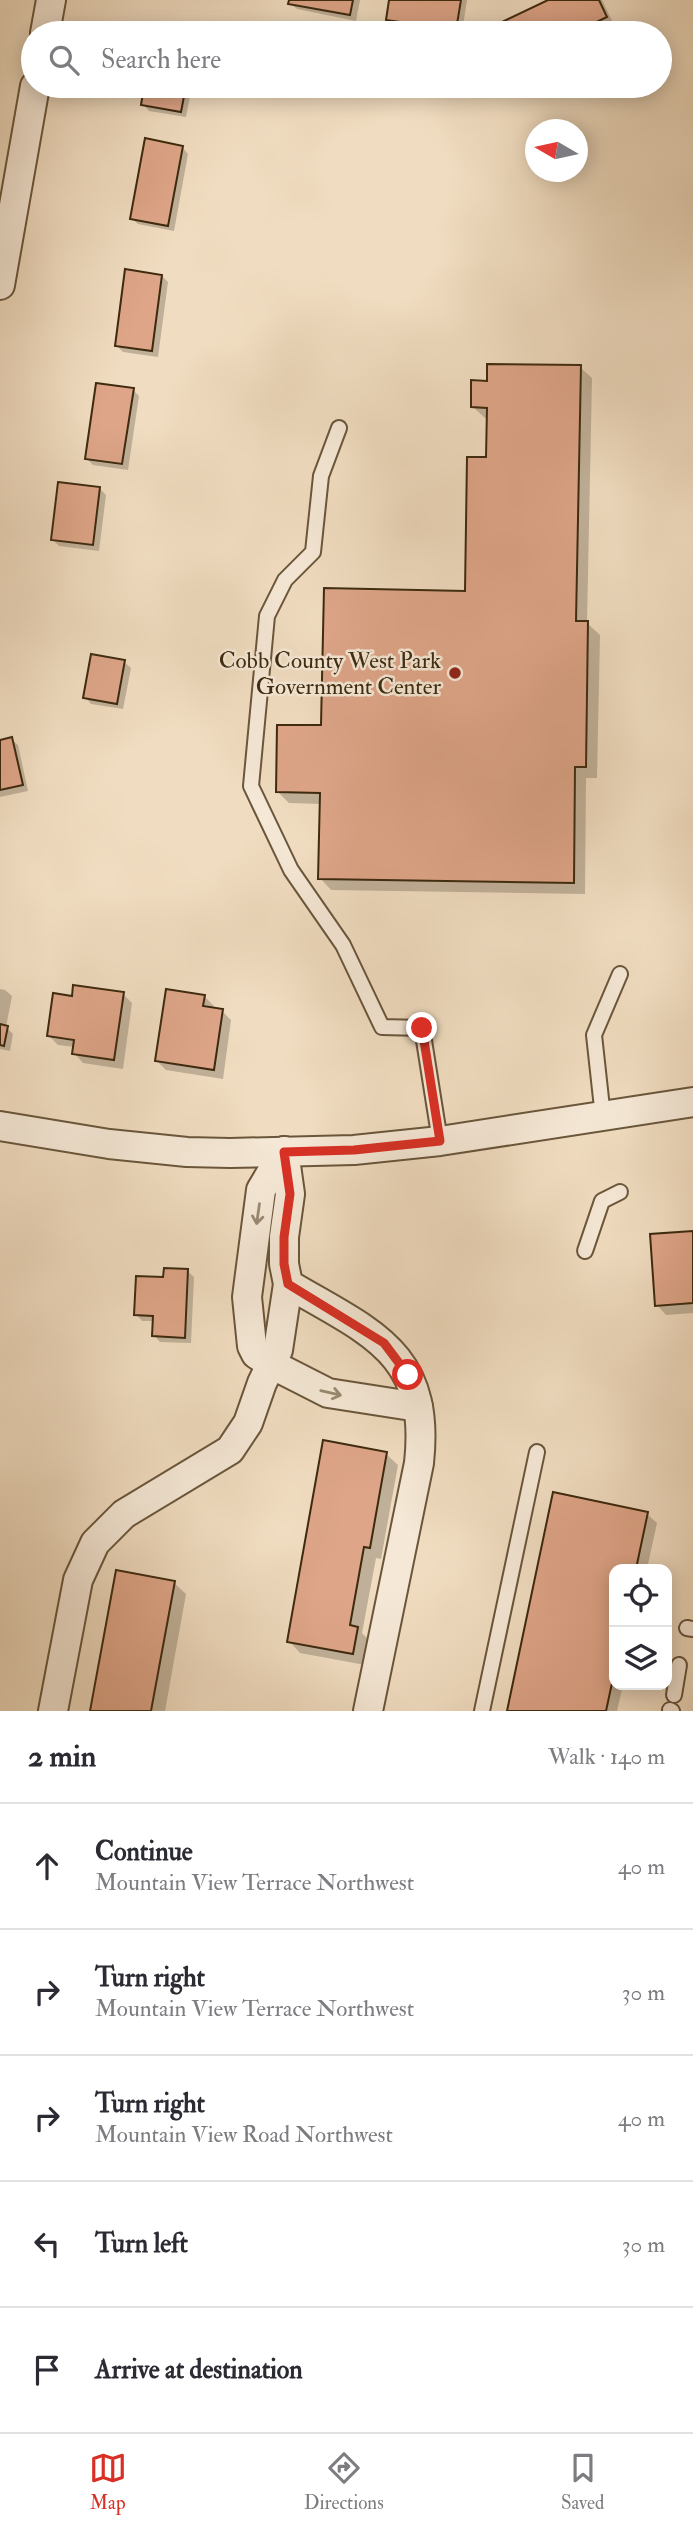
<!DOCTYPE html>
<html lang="en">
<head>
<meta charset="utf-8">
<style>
  :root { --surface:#fff; --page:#f7f7f7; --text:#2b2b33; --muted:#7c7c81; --line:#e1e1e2; --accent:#d93025 }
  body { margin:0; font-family:"IM FELL Double Pica",serif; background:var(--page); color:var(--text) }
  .controls { position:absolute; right:21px; bottom:21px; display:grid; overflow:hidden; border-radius:14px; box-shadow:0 4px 18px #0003 }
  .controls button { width:63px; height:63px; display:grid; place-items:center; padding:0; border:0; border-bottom:2px solid var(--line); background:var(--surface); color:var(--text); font:35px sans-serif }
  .compass { position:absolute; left:525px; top:119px; width:63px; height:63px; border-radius:50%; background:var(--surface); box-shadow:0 4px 18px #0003; rotate:279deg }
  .stop { position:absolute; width:21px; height:21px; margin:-16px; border:5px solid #d93025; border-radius:50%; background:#fff }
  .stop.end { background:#d93025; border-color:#fff; box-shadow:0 2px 7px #0008 }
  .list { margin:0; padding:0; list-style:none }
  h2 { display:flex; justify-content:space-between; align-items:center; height:91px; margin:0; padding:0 28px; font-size:30px }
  h2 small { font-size:23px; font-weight:400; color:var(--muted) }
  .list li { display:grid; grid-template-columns:46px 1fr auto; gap:21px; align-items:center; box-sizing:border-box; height:126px; padding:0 28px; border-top:2px solid var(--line) }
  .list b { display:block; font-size:26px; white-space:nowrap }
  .list p { margin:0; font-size:23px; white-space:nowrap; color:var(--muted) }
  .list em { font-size:23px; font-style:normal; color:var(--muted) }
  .icon { flex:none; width:38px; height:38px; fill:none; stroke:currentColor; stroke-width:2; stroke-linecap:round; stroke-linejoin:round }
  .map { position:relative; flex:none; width:693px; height:1711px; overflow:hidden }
  .search { position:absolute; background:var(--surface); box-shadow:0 4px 18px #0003; left:21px; right:21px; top:21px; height:77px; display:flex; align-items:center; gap:18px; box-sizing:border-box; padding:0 24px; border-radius:38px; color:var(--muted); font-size:26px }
  .sheet { height:721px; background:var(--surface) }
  nav { display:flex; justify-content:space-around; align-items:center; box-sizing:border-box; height:98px; border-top:2px solid var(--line); background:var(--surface); font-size:19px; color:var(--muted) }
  nav a { display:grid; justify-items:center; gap:4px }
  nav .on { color:var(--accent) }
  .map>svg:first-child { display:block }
</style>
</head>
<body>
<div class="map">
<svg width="693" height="1711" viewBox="0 0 693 1711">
  <rect width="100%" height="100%" fill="#f0dcc0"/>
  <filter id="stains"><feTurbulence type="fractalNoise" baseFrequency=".00286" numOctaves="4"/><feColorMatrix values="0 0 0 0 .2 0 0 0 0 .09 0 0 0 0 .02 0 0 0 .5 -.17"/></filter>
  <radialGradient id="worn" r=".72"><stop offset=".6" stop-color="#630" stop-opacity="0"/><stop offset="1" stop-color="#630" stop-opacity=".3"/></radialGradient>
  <g fill="#0003">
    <path d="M291,0H360L356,21L297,9L290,3Z"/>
    <path d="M390,0H467L462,33L394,26L388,20Z"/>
    <path d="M552,0H602L615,27L602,33H509L504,23Z"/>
    <path d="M146,86H192L186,117L149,111L143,104Z"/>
    <path d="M182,147L188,154L174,231L138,224L131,218Z"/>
    <path d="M162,276L168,282L158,357L123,352L117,346Z"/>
    <path d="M580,367L592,378L587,623L600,635L597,778H586L585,894L331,890L320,878L321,804L289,803L277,791L323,727L466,593L487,459L488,419L485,418L473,407L489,383Z"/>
    <path d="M133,390L139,396L128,470L93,465L87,459Z"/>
    <path d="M100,489L106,495L99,551L59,546L52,539Z"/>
    <path d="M124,662L131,668L123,709L91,704L85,697Z"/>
    <path d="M11,739L18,745L28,791L0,797V741Z"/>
    <path d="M0,989L5,990L12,996L6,1027L13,1034L10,1051L0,1049Z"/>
    <path d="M123,994L132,1003L123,1069L83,1063L74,1053L75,1047L58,1045L49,1036L74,998Z"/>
    <path d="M204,996L214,1006L213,1009L222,1011L231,1020L223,1079L166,1070L157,1061Z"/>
    <path d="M693,1232V1313L666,1315L657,1305Z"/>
    <path d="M187,1271L194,1277L191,1343L160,1342L154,1335L155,1321H142L136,1314L165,1279Z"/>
    <path d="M386,1454L398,1465L381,1559L376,1558L362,1633L369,1640L365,1665L300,1653L289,1641Z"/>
    <path d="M555,1494L647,1514L657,1523L647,1569H614V1685H623L617,1711H509Z"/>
    <path d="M117,1572L174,1583L186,1594L165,1711H91Z"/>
  </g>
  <g fill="#dea588" stroke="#3d2a0f" stroke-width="2">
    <path d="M289,0H353L350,15L288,4Z"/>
    <path d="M389,0H461L456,30L386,20Z"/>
    <path d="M548,0H599L607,17L574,33H507L502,22Z"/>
    <path d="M144,86H186L181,112L141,105Z"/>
    <path d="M145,138L183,146L168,226L130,219Z"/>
    <path d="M125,269L162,275L152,351L115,346Z"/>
    <path d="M487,364L581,365L576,621H588L586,767H575L574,883L318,879L320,793L276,792L277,725H321L324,588L465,591L467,457H486L487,408L471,407V380L487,381Z"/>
    <path d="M96,383L134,388L122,464L85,459Z"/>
    <path d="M58,482L100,487L93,545L51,540Z"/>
    <path d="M91,654L125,660L117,704L83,698Z"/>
    <path d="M12,737L23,785L0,790V740Z"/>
    <path d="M73,985L124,992L114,1060L72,1054L74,1040L47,1036L53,993L72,996Z"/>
    <path d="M166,989L205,995L203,1006L223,1009L214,1070L155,1061Z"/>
    <path d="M0,1024L8,1026L4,1046L0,1045Z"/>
    <path d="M693,1231V1303L655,1306L650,1234Z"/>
    <path d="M164,1268L188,1269L185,1338L152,1336L153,1316L134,1315L136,1276L163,1277Z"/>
    <path d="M323,1440L387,1452L370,1548L364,1547L350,1625L358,1627L353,1654L287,1642Z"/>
    <path d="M553,1492L648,1512L636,1569H614V1674L606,1711H507Z"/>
    <path d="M116,1570L175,1581L151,1711H90Z"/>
  </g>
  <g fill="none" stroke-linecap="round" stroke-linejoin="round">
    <defs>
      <g id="service">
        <path d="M339,428L321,476L313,552L285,580L267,616L251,786L291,870L343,945L382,1027L422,1028L440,1141"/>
        <path d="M603,1117L594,1035L620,974"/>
        <path d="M585,1251L602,1201L620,1192"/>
        <path d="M687,1628L693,1629"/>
        <path d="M674,1695L679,1665"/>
        <path d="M670,1710L672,1711"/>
        <path d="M482,1711L537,1452"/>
      </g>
      <g id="minor">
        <path d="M45,33L51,0"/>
        <path d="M0,285L35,86"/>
        <path d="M0,1126L109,1144L187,1152L230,1153L354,1150L440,1141L693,1102"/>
        <path d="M284,1151L261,1190L247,1297L252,1346L256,1354L271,1364L328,1393L418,1407"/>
        <path d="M288,1284C371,1333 431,1352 419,1463L368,1711"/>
        <path d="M53,1711L78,1580L95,1543L124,1514L230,1450L248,1423L262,1383L278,1350L288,1284L284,1264V1237L290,1194L284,1151"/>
      </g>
    </defs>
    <use href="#service" stroke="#6a563b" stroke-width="18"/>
    <use href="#minor" stroke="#6a563b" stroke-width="32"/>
    <use href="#service" stroke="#f5e8d6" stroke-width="14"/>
    <use href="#minor" stroke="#f5e8d6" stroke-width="28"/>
  </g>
  <defs><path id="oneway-shaft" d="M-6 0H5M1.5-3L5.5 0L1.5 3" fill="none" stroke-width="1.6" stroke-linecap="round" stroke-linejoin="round" transform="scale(1.75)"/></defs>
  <g stroke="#998972">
    <use href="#oneway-shaft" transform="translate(258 1214) rotate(98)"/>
    <use href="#oneway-shaft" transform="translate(331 1393) rotate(13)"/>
  </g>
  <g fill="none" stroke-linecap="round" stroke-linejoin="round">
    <path stroke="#d93025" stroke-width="9" d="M408,1375L384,1343L288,1284L284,1264V1237L290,1194L284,1152L354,1150L440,1141L422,1028"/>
  </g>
  <circle fill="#8f2418" stroke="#f5e8d6" stroke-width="2.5" cx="455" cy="673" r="7"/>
  <g text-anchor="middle" stroke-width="5" stroke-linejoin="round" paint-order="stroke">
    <g font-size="23" fill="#3d2a0f" stroke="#f5e8d6" text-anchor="end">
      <text x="441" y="668">Cobb County West Park<tspan x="441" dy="26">Government Center</tspan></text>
    </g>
  </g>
  <rect width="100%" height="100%" filter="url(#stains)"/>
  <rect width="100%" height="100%" fill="url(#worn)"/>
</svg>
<div class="controls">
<button><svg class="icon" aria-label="locate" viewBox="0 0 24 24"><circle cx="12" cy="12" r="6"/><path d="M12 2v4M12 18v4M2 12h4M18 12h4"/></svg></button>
<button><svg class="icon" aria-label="layers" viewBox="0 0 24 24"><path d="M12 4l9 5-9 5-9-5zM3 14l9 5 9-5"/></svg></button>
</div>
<svg class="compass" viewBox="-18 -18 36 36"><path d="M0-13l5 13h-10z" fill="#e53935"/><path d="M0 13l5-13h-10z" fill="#7c7c81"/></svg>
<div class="stop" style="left:408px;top:1375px"></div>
<div class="stop end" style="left:422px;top:1028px"></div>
<div class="search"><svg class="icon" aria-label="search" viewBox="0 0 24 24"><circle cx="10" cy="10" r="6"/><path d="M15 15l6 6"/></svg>Search here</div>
</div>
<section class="sheet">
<h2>2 min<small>Walk · 140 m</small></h2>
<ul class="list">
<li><svg class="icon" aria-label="ahead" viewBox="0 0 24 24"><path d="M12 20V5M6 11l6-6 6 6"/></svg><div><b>Continue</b><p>Mountain View Terrace Northwest</p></div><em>40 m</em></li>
<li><svg class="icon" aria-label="right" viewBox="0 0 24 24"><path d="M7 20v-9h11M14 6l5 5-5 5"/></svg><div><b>Turn right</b><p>Mountain View Terrace Northwest</p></div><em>30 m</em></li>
<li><svg class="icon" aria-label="right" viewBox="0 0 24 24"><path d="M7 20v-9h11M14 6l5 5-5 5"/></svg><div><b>Turn right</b><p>Mountain View Road Northwest</p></div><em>40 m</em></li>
<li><svg class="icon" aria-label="left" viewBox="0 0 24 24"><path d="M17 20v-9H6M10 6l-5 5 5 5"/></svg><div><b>Turn left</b></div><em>30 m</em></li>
<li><svg class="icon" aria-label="arrive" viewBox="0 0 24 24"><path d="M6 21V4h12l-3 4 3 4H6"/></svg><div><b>Arrive at destination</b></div></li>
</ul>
</section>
<nav>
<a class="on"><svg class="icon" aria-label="map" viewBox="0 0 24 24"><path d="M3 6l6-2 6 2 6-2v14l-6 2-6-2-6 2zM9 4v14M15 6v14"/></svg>Map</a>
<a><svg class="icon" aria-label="directions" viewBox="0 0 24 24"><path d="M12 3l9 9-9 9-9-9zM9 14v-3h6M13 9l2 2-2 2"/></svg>Directions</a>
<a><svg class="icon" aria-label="saved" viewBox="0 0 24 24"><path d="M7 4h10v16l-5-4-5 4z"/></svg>Saved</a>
</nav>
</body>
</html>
